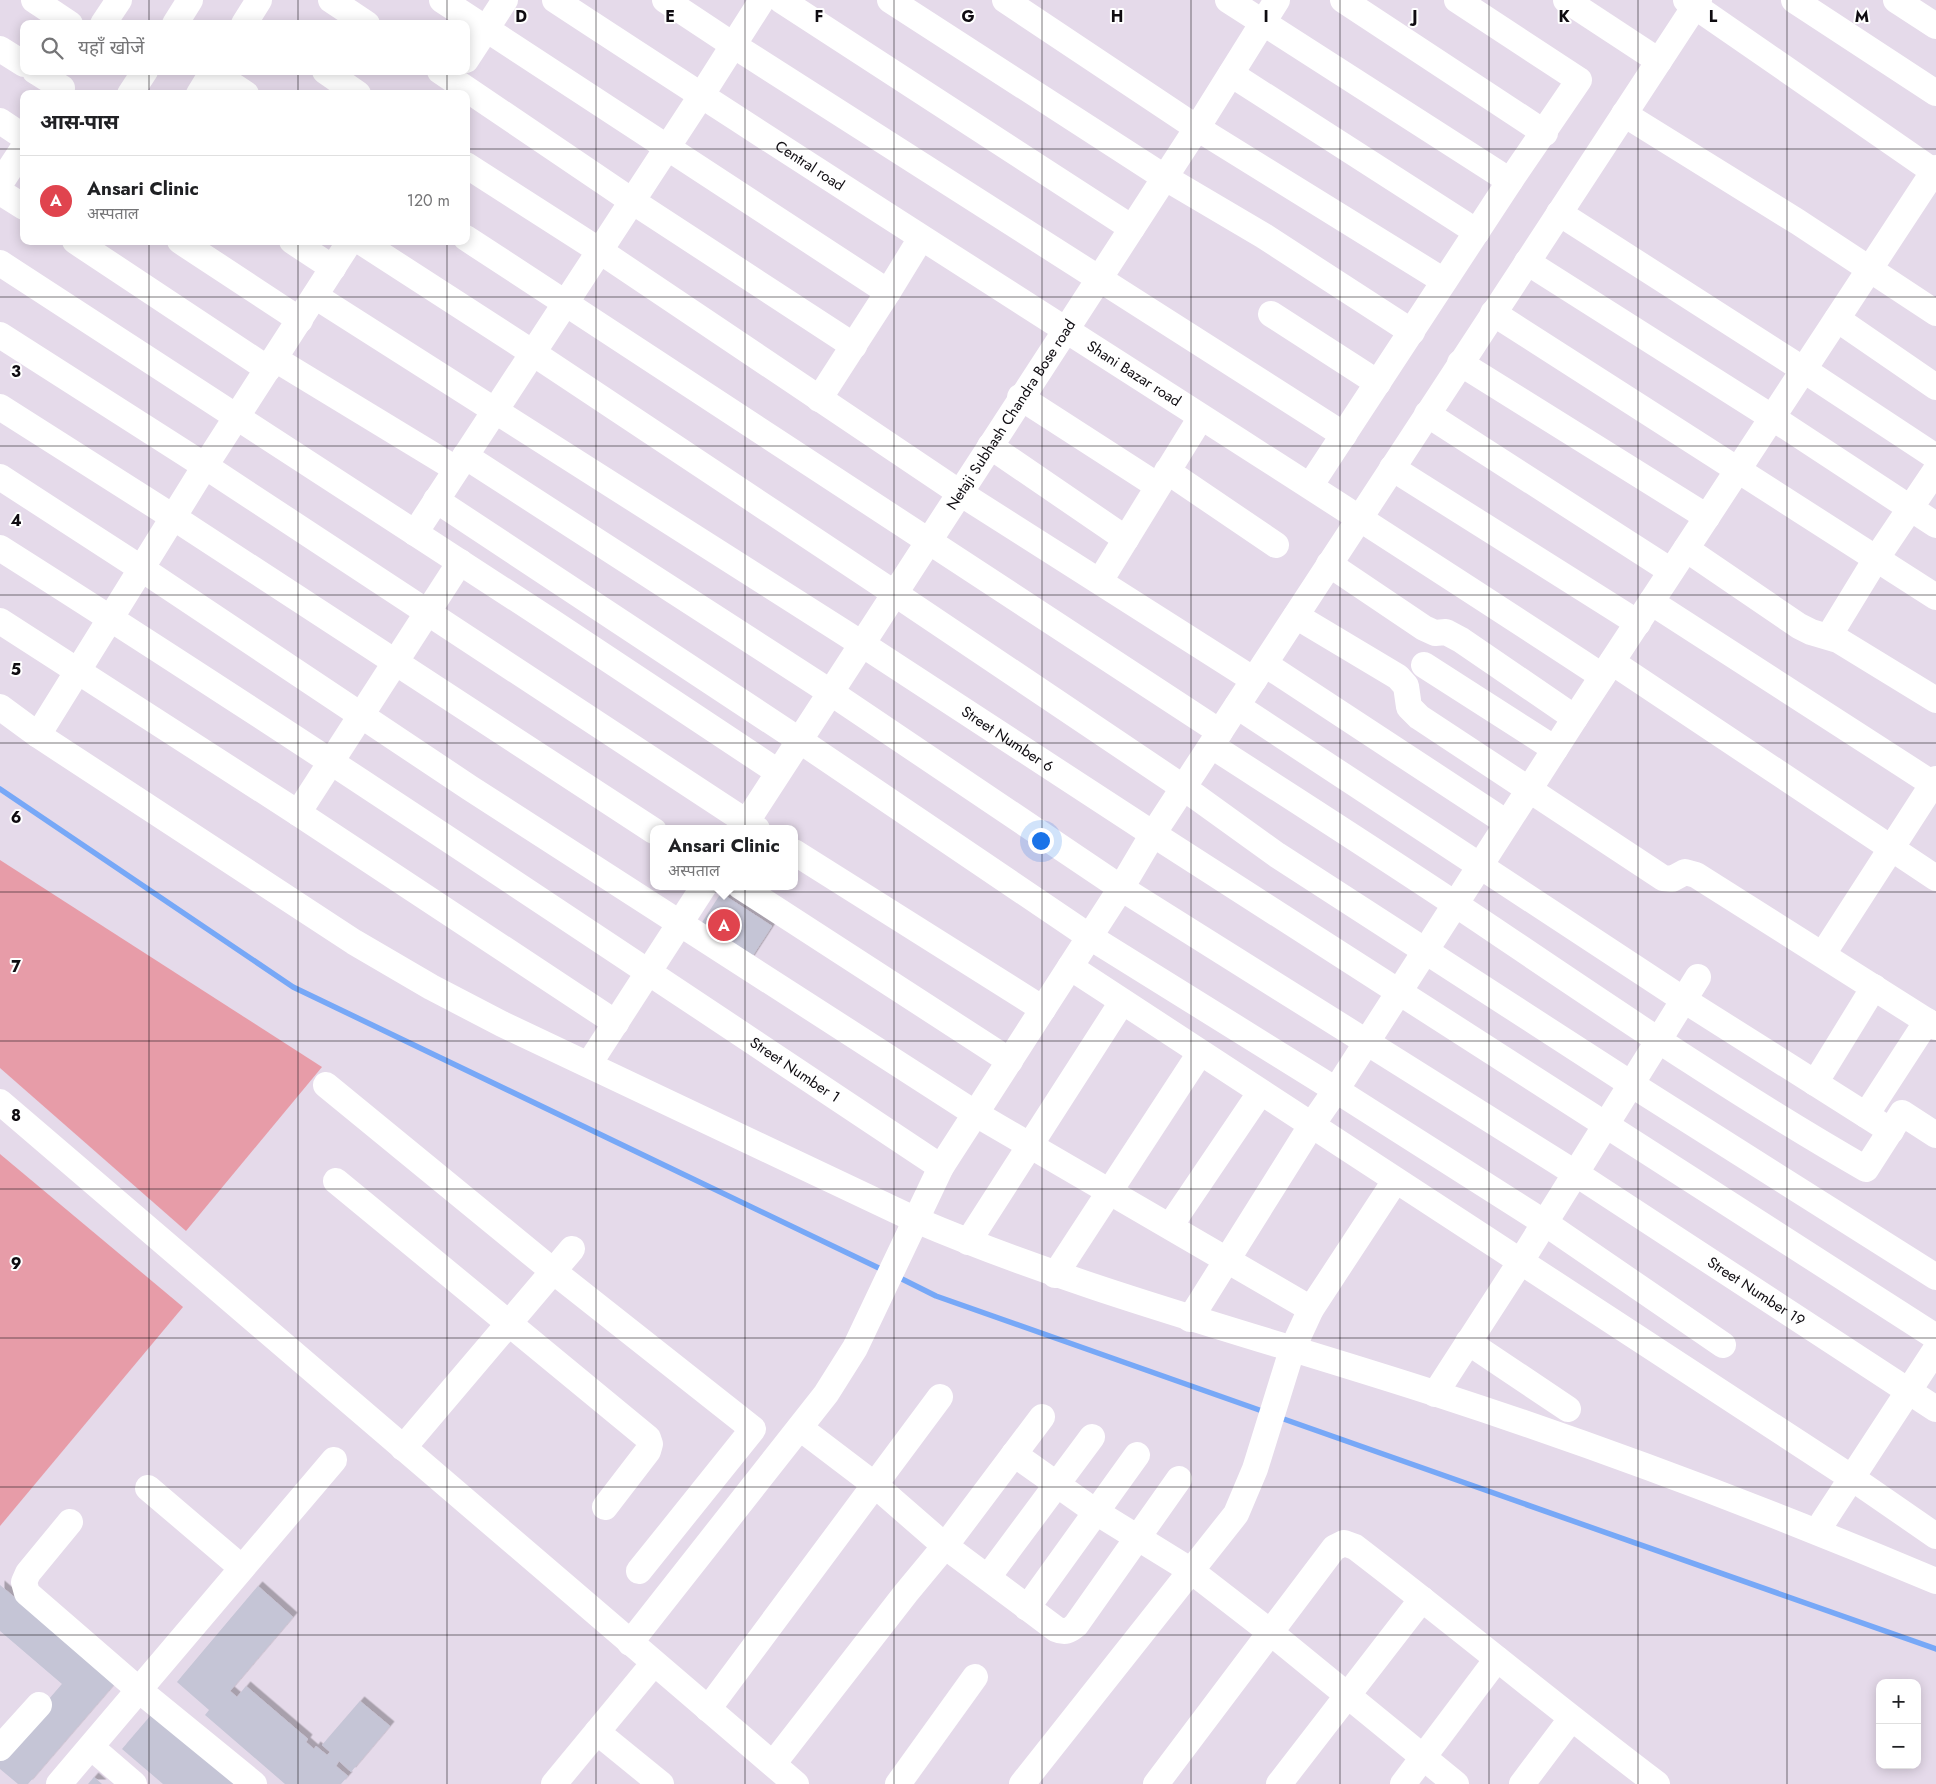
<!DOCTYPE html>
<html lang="hi">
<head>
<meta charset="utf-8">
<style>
  :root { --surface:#fff; --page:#f2f2f2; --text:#202124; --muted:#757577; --line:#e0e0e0; --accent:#1a73e8 }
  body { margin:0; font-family:Jost,"Noto Sans Devanagari",sans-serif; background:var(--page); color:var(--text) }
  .controls { position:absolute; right:15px; bottom:15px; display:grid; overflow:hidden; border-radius:10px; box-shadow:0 2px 12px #0003 }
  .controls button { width:45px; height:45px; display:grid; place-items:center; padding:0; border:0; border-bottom:1px solid var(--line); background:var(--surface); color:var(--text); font:25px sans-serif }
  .you { position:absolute; left:1040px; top:840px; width:18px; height:18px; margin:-12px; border:4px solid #fff; border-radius:50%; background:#1a73e8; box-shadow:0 0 0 8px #1a73e833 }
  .badge { display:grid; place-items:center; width:32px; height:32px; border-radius:50%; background:var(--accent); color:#fff; font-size:16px; font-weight:700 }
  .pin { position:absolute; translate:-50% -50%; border:2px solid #fff; box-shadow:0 1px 5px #0006 }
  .popup { position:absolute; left:650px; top:825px; width:148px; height:65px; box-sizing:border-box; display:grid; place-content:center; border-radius:10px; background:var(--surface); filter:drop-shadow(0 1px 4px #0005); font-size:16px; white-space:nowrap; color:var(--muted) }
  .popup b { font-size:19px; color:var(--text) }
  .popup::after { content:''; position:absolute; left:50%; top:100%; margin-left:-10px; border:10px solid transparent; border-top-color:var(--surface) }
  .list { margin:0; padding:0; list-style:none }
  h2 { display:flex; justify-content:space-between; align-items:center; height:65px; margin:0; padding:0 20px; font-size:21px }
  h2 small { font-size:16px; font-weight:400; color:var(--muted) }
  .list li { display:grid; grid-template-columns:32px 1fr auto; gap:15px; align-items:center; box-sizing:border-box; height:90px; padding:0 20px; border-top:1px solid var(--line) }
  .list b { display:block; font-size:19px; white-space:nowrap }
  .list p { margin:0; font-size:16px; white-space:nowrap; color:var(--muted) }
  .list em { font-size:16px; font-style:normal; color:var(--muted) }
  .icon { flex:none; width:28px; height:28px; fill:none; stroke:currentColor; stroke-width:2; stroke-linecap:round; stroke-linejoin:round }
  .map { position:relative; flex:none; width:1936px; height:1784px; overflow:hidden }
  .search { position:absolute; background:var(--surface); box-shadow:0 2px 12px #0003; left:20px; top:20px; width:450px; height:55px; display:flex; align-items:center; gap:12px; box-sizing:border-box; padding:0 18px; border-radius:10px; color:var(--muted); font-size:19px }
  .panel { position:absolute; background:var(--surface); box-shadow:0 2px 12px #0003; left:20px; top:90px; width:450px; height:155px; border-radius:10px }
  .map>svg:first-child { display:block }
</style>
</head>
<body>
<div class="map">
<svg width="1936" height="1784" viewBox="0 0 1936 1784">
  <defs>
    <filter id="shadow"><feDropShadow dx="4.5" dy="-4.5" stdDeviation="0" flood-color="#0004"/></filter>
  </defs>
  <rect width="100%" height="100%" fill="#e5daea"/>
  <g fill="#e79ca8">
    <path d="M0,860L322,1067L186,1231L0,1068Z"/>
    <path d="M0,1154L183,1307L0,1526Z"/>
  </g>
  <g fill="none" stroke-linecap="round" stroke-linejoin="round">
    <g stroke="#77a8f7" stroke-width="5.5">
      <path d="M0,789L293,987L885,1271"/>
      <path d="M896,1276L936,1296L1265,1412"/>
      <path d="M1278,1417L1936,1649"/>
    </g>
  </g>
  <g fill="#c5c5d6" filter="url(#shadow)">
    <path d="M721,893L772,926L750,960L699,927Z"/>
    <path d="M0,1585L116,1682L28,1784H18L0,1769V1756L62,1684L0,1631Z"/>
    <path d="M258,1586L293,1617L230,1691L237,1697L246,1686L308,1739L306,1742L314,1749L316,1746L327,1755L330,1752L322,1745L360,1701L390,1726L351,1772L339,1761L336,1766L348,1776L341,1784H285L205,1715L209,1710L177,1682Z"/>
    <path d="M152,1714L239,1784H163L122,1749Z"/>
    <path d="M94,1777L102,1784H88Z"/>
  </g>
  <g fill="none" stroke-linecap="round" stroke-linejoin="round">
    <g stroke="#fff" stroke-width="26">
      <path d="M34,0L70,24"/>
      <path d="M331,0L367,24"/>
      <path d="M442,0L888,292"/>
      <path id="s1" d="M555,0C902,228 1255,448 1602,676"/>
      <path d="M665,0L733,45L1344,435"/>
      <path d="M781,0L1132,228"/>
      <path d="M890,0L1164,177L1264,236L1412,332"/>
      <path d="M1005,0L1197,128L1444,281"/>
      <path d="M1228,0L1510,181"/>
      <path d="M1343,0L1545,133"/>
      <path d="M1566,0L1659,61"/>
      <path d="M1686,0L1936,173"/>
      <path d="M1794,0L1936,93"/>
      <path d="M1896,0L1936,26"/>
      <path d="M103,24L119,0"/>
      <path d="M175,24L190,0"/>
      <path d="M244,24L259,0"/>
      <path d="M0,49L24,64"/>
      <path d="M466,60L505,0"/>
      <path d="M35,71L62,88"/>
      <path d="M325,71L358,94"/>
      <path d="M440,71L632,201L854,346"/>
      <path d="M213,72L246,94"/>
      <path d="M1231,74L1477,232"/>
      <path d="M130,94L145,71"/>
      <path d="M199,94L213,71"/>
      <path d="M1624,114L1798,222L1936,313"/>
      <path d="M0,121L24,137"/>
      <path d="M466,165L600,251L960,493L1254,680"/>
      <path d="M0,184L24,147"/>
      <path d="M0,192L24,207"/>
      <path d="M1559,213L1804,370L1936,457"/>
      <path d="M466,238L1220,732"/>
      <path d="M75,241L268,369"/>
      <path d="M180,241L300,320"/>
      <path d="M292,241L333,268"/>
      <path d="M360,241L533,353L894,593L1184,788L1277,855L1631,1084L1936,1277"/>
      <path d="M1527,262L1773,418L1936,525"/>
      <path d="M0,263L549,620L778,772"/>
      <path id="s2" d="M315,296L862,644L1153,834L1936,1337"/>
      <path d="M1493,313L1936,597"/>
      <path d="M1271,314L1378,383"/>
      <path d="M1837,319L1936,387"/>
      <path d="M0,335L205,466L757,829"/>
      <path d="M275,359L456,469"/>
      <path d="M1460,363L1707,517"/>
      <path d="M1020,397L1158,486"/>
      <path d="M819,399L888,292L921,238"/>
      <path d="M0,407L173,517L654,831"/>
      <path d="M1427,414L1671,571"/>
      <path d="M990,446L1126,539"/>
      <path id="s3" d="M465,456L830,692L1121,888L1575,1173L1936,1409"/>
      <path d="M1392,468L1638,623"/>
      <path d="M1167,471L1276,545"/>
      <path d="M0,477L142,569L470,788L976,1114L1311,1309"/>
      <path d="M1310,486L1510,181L1579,80L1457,0"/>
      <path d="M436,500L799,740L1090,937L1336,1090L1545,1223L1723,1345"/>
      <path d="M415,533L701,96L762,0"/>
      <path id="s4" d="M0,548C317,749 628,959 941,1167"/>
      <path d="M1686,549L1799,626L1811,632L1838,640L1936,700"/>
      <path d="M1329,564L1424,628L1435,633L1446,632L1461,640L1575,718"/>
      <path d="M1100,581L1201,417"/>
      <path d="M1651,602L1933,784"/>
      <path d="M1296,616L1398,677L1406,686L1409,707L1419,717L1663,878L1672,879L1685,872L1696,875L1936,1027"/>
      <path d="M0,621L298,813L616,1023"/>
      <path d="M1829,636L1876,559L1936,470"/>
      <path d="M1612,662L1936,878"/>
      <path d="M1265,664L1507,823"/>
      <path d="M1424,665L1555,749"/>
      <path d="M1237,706L1684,1000L1891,1131"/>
      <path d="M0,707L38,735L354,942L431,987L502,1024L916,1220C1085,1292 1262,1337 1437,1394C1606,1449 1772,1512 1936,1581"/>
      <path d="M38,735L205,466L350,241"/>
      <path d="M1212,746C1305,806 1399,866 1491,928C1614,1011 1737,1095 1866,1169L1902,1113L1936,1135"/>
      <path d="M298,813L460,562"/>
      <path id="s5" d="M742,829L1197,128L1277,0"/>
      <path d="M794,852L1043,1009"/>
      <path d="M740,886L1010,1061"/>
      <path d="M1823,954L1936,779"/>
      <path d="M1070,967L1852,1478L1936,1536"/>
      <path d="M589,1064L704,886"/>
      <path d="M1815,1083L1874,987"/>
      <path d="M326,1085L553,1271L753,1429L639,1571"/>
      <path d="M0,1102L796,1784"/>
      <path d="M1866,1115L1927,1021"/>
      <path d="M336,1181L648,1438L650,1444L648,1451L605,1507"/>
      <path d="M1170,1226L1260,1093"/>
      <path d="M968,1242L1122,1002"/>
      <path d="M1055,1275L1200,1053"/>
      <path d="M1190,1319L1311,1126L1336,1090L1575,718L1936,168"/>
      <path d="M1468,1342L1568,1409"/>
      <path d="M1435,1394L1521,1261L1698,977"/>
      <path d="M800,1428L875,1485L945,1546L1056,1629C1065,1633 1069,1631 1076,1625L1179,1479"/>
      <path d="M403,1448L572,1249"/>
      <path d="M1014,1454L1096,1512L1190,1570L1270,1632L1456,1784"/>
      <path d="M148,1488L242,1568"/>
      <path d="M70,1522L28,1573L24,1582L27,1593L139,1690L254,1784"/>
      <path d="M1817,1531L1936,1349"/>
      <path d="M988,1577L1092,1437"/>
      <path d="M1027,1608L1137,1455"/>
      <path d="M630,1643L826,1394L855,1348L941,1167L1121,888L1153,834L1699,0"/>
      <path d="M708,1709L940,1397"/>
      <path d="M597,1732L661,1784"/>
      <path d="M91,1747L134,1784"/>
      <path d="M0,1748L39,1705"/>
      <path d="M773,1764L906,1593L945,1546L1042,1417"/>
      <path d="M59,1784L334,1460"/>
      <path d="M554,1784L654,1663"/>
      <path d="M898,1784L975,1677"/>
      <path d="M1022,1784L1236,1514L1255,1469L1292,1350L1311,1309L1395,1181"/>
      <path d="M1156,1784L1334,1548L1344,1543L1355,1547C1457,1625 1555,1707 1657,1784"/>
      <path d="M1279,1784L1422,1599"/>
      <path d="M1403,1784L1497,1659"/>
      <path d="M1522,1784L1571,1719"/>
    </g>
  </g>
  <path fill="none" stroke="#0f0c11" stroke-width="1" stroke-opacity="0.55" d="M149,0V24M298,0V24M447,0V24M596,0V1784M745,0V1784M894,0V1784M1042,0V1784M1191,0V1784M1340,0V1784M1489,0V1784M1638,0V1784M1787,0V1784M149,71V94M298,71V94M447,71V94M0,149H24M466,149H1936M149,241V1784M298,241V1784M447,241V1784M0,297H1936M0,446H1936M0,595H1936M0,743H1936M0,892H1936M0,1041H1936M0,1189H1936M0,1338H1936M0,1487H1936M0,1635H1936"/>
  <g text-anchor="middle" stroke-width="4" stroke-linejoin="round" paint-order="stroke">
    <g font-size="15" fill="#0f0c11" stroke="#fff">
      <text dy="5" stroke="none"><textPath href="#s1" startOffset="304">Central road</textPath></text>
      <text dy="5" stroke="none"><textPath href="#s1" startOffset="689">Shani Bazar road</textPath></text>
      <text dy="5" stroke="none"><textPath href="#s5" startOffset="494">Netaji Subhash Chandra Bose road</textPath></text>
      <text dy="5" stroke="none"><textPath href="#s2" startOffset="822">Street Number 6</textPath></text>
      <text dy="5" stroke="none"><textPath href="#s4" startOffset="951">Street Number 1</textPath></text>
      <text dy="5" stroke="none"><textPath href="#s3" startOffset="1538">Street Number 19</textPath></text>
    </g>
  </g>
  <g font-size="16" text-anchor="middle" font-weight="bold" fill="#0f0c11" stroke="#fff" stroke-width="4" stroke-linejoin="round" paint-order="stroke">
    <text x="521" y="22">D</text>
    <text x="670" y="22">E</text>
    <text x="819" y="22">F</text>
    <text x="968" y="22">G</text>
    <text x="1117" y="22">H</text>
    <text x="1266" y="22">I</text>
    <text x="1415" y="22">J</text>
    <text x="1564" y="22">K</text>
    <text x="1713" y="22">L</text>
    <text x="1862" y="22">M</text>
    <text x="16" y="377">3</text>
    <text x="16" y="526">4</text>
    <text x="16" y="675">5</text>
    <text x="16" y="823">6</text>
    <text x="16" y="972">7</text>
    <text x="16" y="1121">8</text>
    <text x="16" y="1269">9</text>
  </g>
</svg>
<div class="controls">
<button>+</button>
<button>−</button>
</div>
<div class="you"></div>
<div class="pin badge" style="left:724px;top:925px;background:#e0444e">A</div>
<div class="popup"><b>Ansari Clinic</b>अस्पताल</div>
<div class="search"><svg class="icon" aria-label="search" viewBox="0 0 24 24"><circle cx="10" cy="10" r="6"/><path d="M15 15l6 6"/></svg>यहाँ खोजें</div>
<section class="panel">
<h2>आस-पास<small></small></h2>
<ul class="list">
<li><span class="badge" style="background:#e0444e">A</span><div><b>Ansari Clinic</b><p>अस्पताल</p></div><em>120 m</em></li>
</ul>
</section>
</div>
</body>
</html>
